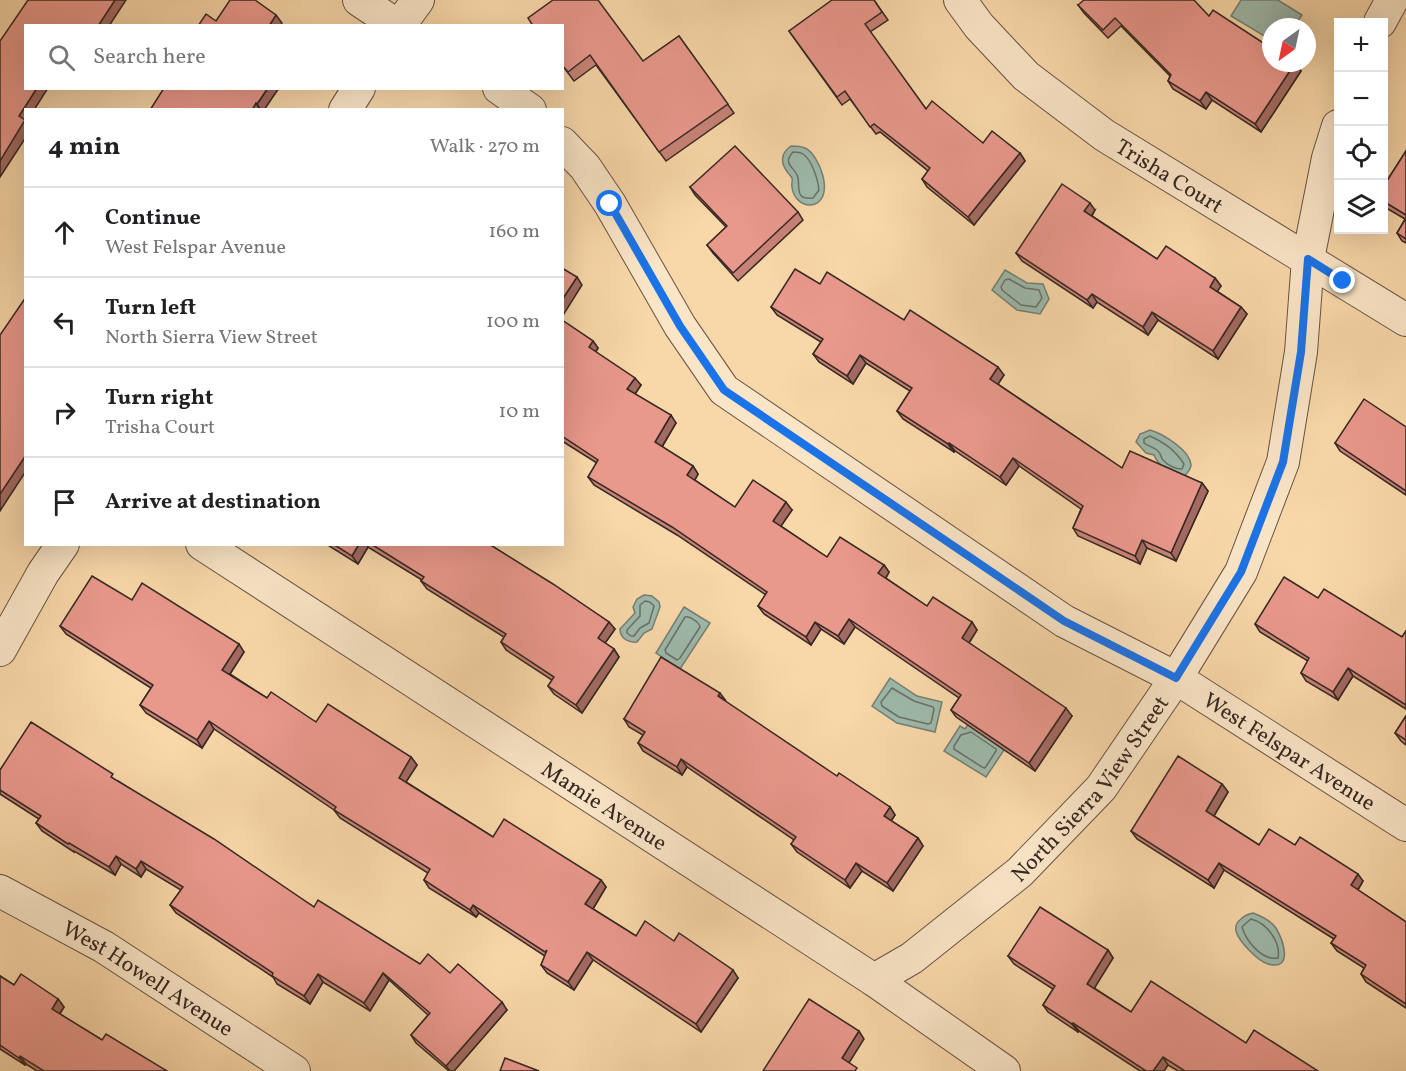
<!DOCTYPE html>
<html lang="en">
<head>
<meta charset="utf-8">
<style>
  :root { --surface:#fff; --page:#f6f6f6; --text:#202124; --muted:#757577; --line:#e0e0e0 }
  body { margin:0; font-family:Vollkorn,serif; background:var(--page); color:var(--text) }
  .controls { position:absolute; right:18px; top:18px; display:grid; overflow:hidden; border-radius:0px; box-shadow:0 6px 24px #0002 }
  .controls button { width:54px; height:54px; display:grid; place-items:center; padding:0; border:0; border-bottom:2px solid var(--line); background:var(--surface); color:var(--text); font:30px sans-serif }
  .compass { position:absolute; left:1262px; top:18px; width:54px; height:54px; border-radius:50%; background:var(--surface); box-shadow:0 6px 24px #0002; rotate:213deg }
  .stop { position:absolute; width:18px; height:18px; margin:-14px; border:4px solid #1a73e8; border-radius:50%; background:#fff }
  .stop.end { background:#1a73e8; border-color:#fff; box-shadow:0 2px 6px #0008 }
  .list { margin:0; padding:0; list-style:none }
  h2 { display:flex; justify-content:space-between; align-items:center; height:78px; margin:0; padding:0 24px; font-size:26px }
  h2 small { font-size:20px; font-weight:400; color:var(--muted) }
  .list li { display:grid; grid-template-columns:39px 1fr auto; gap:18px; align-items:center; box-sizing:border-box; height:90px; padding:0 24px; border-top:2px solid var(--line) }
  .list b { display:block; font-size:22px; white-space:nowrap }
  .list p { margin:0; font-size:20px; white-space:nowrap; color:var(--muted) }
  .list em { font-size:20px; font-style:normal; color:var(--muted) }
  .icon { flex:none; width:33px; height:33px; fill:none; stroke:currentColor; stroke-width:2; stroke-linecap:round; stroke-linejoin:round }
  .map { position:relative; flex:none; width:1406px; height:1071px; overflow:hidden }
  .search { position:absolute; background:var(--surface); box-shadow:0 6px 24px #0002; left:24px; top:24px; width:540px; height:66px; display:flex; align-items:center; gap:15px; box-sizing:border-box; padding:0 21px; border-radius:0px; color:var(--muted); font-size:22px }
  .panel { position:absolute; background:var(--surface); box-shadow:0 6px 24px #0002; left:24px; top:108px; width:540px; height:438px; border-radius:0px }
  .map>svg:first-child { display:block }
</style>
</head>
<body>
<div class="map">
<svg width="1406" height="1071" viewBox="0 0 1406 1071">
  <rect width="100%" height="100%" fill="#f8d7a9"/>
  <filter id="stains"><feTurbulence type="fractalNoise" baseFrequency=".00333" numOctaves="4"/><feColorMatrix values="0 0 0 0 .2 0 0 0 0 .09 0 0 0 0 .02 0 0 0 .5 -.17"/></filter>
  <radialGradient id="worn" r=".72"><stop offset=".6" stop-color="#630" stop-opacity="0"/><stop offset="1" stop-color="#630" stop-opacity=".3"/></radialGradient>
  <g fill="#9db9ab" stroke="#747f75" stroke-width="1.5">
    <path d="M1241,0H1278L1302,15L1294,27H1271V40L1231,16Z"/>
    <path d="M791,146C795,146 801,146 805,148C819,154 835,196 815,204C803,208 793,198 792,187C791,184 793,181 792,178C790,175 788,173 786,170C780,161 782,152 791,146Z"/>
    <path d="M1005,270L1027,283L1043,284L1049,299L1040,314L1017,310L992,290Z"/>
    <path d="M1150,430C1163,434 1190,450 1191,465C1191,470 1186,474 1183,478C1171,472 1159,468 1154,455L1146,453L1136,442L1140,434Z"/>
    <path d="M644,595L652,596L659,602L660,607L652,629L644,633L637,642C628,643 620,638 620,629L635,613L633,607L637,599Z"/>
    <path d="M684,607L710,623L680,669L656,653Z"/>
    <path d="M890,678L917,696L942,702L935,732L897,723L872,706Z"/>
    <path d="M969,723L1006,747L986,777L944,751L960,726L965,729Z"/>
    <path d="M1253,913C1261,916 1271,921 1276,928C1283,940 1294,971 1268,964C1258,961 1239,942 1236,931C1235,926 1237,922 1241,919C1245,915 1248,914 1253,913Z"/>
  </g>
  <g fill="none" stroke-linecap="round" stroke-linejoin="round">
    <g stroke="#6a7067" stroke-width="1.5">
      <path d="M793,152C796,152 800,152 803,154C812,160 818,180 819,190L813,198C795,200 800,189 798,178C796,167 781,165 793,152Z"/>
      <path d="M1009,279L1025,288L1039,290L1042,298L1036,307L1021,305L1002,290L1001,287L1005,280Z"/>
      <path d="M1150,436C1165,443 1175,450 1184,464L1182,469C1176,469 1168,466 1163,460C1161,458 1161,454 1158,451C1155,448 1148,446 1144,443V439Z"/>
      <path d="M645,601L650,602L654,606L649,623L640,628L634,636H631L627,633V630L640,616V605Z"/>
      <path d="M685,617C690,616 699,622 700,627L680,658L677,660L666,653L665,650Z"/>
      <path d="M892,688L914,701L933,707L934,709L931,723L928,724L899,717L882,706L881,702Z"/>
      <path d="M971,732L996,749V751L985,768L982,767L954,749V746L961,735Z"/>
      <path d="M1251,919C1267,923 1281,942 1278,958C1262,961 1246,941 1242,927L1245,924Z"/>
    </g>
    <defs>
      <g id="street">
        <path d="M359,0L398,26"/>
        <path id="s1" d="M960,0L979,26L1026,76L1104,135L1406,320"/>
        <path d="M1380,22L1392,0"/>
        <path d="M399,26L418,0"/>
        <path d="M499,88L530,110"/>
        <path d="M345,110L359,88"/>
        <path id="s2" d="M562,143L585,167L610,204L680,326L724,390L1064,621L1176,678L1406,825"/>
        <path id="s3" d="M202,544L874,980L1004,1071"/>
        <path d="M0,650L43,573L63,544"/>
        <path id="s4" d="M0,891L104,947L294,1071"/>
        <path id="s5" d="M874,980L912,958L1020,872L1101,788L1176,678L1241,572L1283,462L1301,352L1308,259L1328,158L1338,126"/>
      </g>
    </defs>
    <use href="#street" stroke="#665444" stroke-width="34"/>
    <use href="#street" stroke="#fae5c7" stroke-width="32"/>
  </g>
  <g fill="#c88378" stroke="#362823" stroke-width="1.5">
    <path d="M874,0L888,20L870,32L926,109L983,143L1020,153L1025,161L974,225L927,187L922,179L928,171L880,132L876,134L850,99L842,105L789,31Z"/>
    <path d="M1078,5L1209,16L1295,63L1301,71L1261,132L1212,100L1206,109L1173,89L1168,81L1170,76L1121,26L1108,38L1084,13Z"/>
    <path d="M562,26L643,61L679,36L734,113L666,161L596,65L574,81L562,65Z"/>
    <path d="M1406,151V243L1402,241L1397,233L1405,219L1383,206V187Z"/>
    <path d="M690,187L798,212L803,220L738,281L713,253L707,245L726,227L695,195Z"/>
    <path d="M1095,210L1092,216L1157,259L1215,278L1221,286L1217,291L1241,307L1247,314L1218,359L1158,320L1148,335L1097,302L1093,308L1022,261L1016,253Z"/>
    <path d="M820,284L904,320L1004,375L998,384L1122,468L1202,483L1208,491L1176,561L1147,548L1140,564L1078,536L1073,528L1081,509L1019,466L1006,485L955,451L954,452L903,419L897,411L910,391L866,363L853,384L819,362L813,354L821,342L777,315L771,307Z"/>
    <path d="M562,320L593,341L598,348L596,352L641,385L635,394L676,423L662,447L693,466L698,474L695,480L735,507L792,510L781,526L827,557L884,565L889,572L886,578L927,606L972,622L977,630L969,643L1072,716L1035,771L956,717L951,710L959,698L855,627L844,644L821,629L811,645L764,614L758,606L766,595L677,535L594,485L588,477L597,463L562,441Z"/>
    <path d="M1406,427V495L1340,451L1335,443Z"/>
    <path d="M326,544H489L609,622L615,629L605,643L614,649L619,657L582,713L554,694L548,686L552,680L506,650L501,642L504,637L427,589L421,581L422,580L368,547L358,564Z"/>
    <path d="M1318,598L1402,637L1406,631V709L1353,676L1338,700L1306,681L1301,673L1308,661L1260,632L1255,624Z"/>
    <path d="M132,600L244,652L230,674L267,698L316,722L411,757L417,765L406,782L493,837L601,880L606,887L593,909L636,936L674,941L738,978L701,1032L593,960L574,990L547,973L541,965L545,956L479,913L476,917L429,888L424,880L428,873L340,818L334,810L214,729L202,748L146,713L140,705L151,688L66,634L60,626Z"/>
    <path d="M1406,716V745L1401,741L1395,733Z"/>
    <path d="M624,719L837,776L890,807L895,815L891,821L918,838L923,846L893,891L862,871L850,888L797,852L791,844L794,840L687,767L682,775L643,751L638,743L643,735L629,727Z"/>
    <path d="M0,770L118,781L314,907L420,964L450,973L507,1010L454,1071H449L416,1043L411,1035L428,1015L389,980L370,1011L323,982L310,1004L277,984L273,977L176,913L170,905L181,890L146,869L141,877L121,864L115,875L74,851V852L42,831L36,823L39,819L0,794Z"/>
    <path d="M1222,784L1228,792L1214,816L1259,845H1295L1363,881L1358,890L1406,922V1008L1366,982L1361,974L1364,968L1337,951L1331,943L1334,939L1224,870L1214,888L1137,839L1131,831Z"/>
    <path d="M1108,950L1113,958L1094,988L1131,1012L1246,1043L1318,1071H1178L1168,1065L1164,1071H1140L1079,1031L1078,1032L1048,1012L1043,1005L1053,989L1014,964L1008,956Z"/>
    <path d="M0,976L14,985L58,999L64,1007L60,1014L102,1040L167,1071H37L26,1064L25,1065L0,1049Z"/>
  </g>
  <g fill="#a36a62" stroke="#362823" stroke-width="1.5">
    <path d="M115,0H126L109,26H98Z"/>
    <path d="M276,15L282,23L280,26H269Z"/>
    <path d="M1295,63L1301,71L1261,132L1255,124Z"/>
    <path d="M37,88H48L34,110H26V137L0,177V161L19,116Z"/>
    <path d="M268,88H279L264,110H261L257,104Z"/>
    <path d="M1206,92L1212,100L1206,109L1200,101Z"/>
    <path d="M256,103L260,110H252Z"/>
    <path d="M1020,153L1025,161L974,225L968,217Z"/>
    <path d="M1090,203L1095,210L1090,218L1084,211Z"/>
    <path d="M577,277L582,285L562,317V300Z"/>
    <path d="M1215,278L1221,286L1215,295L1210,287Z"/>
    <path d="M1092,294L1097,302L1093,308L1087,300Z"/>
    <path d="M1241,307L1247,314L1218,359L1213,351Z"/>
    <path d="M1152,312L1158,320L1148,335L1143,327Z"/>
    <path d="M593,341L598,348L594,354L589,347Z"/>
    <path d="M860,355L866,363L853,384L847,376Z"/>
    <path d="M998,367L1004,375L996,387L990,379Z"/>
    <path d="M635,378L641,385L633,397L627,389Z"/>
    <path d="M671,415L676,423L660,450L655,442Z"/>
    <path d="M949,443L955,451L954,452L948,444Z"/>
    <path d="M26,455V471L0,511V494Z"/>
    <path d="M1013,458L1019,466L1006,485L1000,477Z"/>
    <path d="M693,466L698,474L693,483L687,475Z"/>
    <path d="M1202,483L1208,491L1176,561L1171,553Z"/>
    <path d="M786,502L792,510L779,529L773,521Z"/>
    <path d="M1142,540L1147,548L1140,564L1135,556Z"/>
    <path d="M359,544H366L368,547L358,564L352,556Z"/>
    <path d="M884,565L889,572L884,581L878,573Z"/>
    <path d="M849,619L855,627L844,644L838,636Z"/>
    <path d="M609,622L615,629L603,646L598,638Z"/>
    <path d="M815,622L821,629L811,645L806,637Z"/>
    <path d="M972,622L977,630L967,646L962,638Z"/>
    <path d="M239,644L244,652L228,677L222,670Z"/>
    <path d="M614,649L619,657L582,713L576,705Z"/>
    <path d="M1348,668L1353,676L1338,700L1333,692Z"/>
    <path d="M720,693L726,701L718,696Z"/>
    <path d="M1066,708L1072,716L1035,771L1029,763Z"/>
    <path d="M209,721L214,729L202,748L197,740Z"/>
    <path d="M411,757L417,765L404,785L399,778Z"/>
    <path d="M681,759L687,767L682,775L677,767Z"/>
    <path d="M1222,784L1228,792L1212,819L1206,811Z"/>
    <path d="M890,807L895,815L889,824L884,816Z"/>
    <path d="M918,838L923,846L893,891L887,883Z"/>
    <path d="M116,856L121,864L115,875L109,867Z"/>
    <path d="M141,861L146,869L141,877L136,869Z"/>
    <path d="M856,863L862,871L850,888L845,880Z"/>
    <path d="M1219,863L1224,870L1214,888L1208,880Z"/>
    <path d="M1358,874L1363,881L1356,893L1351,885Z"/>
    <path d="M601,880L606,887L591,912L585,904Z"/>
    <path d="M473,905L479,913L476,917L470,910Z"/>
    <path d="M1108,950L1113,958L1092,992L1087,984Z"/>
    <path d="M587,952L593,960L574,990L568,982Z"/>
    <path d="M733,970L738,978L701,1032L696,1024Z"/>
    <path d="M383,973L389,980L370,1011L364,1003Z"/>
    <path d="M318,974L323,982L310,1004L304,996Z"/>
    <path d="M58,999L64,1007L57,1017L52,1009Z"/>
    <path d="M502,1002L507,1010L454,1071H450L446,1066Z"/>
    <path d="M1073,1023L1079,1031L1078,1032L1072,1024Z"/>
    <path d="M859,1031L864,1039L847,1066L842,1058Z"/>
    <path d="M20,1056L26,1064L25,1065L19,1058Z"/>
    <path d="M1163,1057L1168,1065L1164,1071H1153Z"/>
  </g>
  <g fill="#e9988c" stroke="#362823" stroke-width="1.5">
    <path d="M28,0H115L98,26H26V88H37L19,116L25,120L0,161V41Z"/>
    <path d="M230,0H255L276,15L269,26H198L206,14L216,21Z"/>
    <path d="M553,0H598L643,61L679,36L728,104L659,152L590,55L568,72L562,65V26H533L528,18Z"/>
    <path d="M832,0H874L882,12L865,24L926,109L932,101L983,143L992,131L1020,153L968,217L922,179L930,168L874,124L870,127L845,91L837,97L789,31Z"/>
    <path d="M1084,0H1194L1209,16L1213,10L1271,48V63H1295L1255,124L1206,92L1200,101L1168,81L1171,75L1115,18L1103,30L1078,5Z"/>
    <path d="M164,88H268L257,104L256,103L252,110H150Z"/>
    <path d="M735,146L798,212L733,273L707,245L727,226L690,187Z"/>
    <path d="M1406,151V215L1383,201V187Z"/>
    <path d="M1062,184L1090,203L1084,211L1157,259L1166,246L1215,278L1210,287L1241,307L1213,351L1152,312L1143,327L1092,294L1087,300L1016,253Z"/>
    <path d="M1406,218V239L1397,233Z"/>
    <path d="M562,268L577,277L562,300Z"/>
    <path d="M795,269L820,284L827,272L904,320L910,310L998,367L990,379L1122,468L1130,451L1202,483L1171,553L1142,540L1135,556L1073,528L1083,506L1013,458L1000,477L949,443L948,444L897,411L912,388L860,355L847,376L813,354L823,339L771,307Z"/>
    <path d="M26,297V455L0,494V335Z"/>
    <path d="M562,320L593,341L589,347L635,378L627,389L671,415L655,442L693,466L687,475L735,507L753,480L786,502L773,521L827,557L840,537L884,565L878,573L927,606L933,597L972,622L962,638L1066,708L1029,763L951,710L961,695L849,619L838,636L815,622L806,637L758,606L767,592L672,527L588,477L598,460L562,436Z"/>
    <path d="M1364,399L1406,427V491L1335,443Z"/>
    <path d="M333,544H359L352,556Z"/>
    <path d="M371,544H489L553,584L609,622L598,638L614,649L576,705L548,686L554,677L501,642L506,634L421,581L424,577Z"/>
    <path d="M92,576L132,600L142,583L239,644L222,670L267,698L271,692L316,722L328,704L411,757L399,778L493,837L504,819L601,880L585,904L636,936L645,921L674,941L679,933L733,970L696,1024L587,952L568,982L541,965L547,950L545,952L473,905L470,910L424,880L430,869L334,810L336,807L209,721L197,740L140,705L153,685L60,626Z"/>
    <path d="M1284,577L1318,598L1324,589L1402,637L1406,631V705L1348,668L1333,692L1301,673L1309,658L1255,624Z"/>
    <path d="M661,657L720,693L718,696L837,776L839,773L890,807L884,816L918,838L887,883L856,863L845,880L791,844L796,837L681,759L677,767L638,743L645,732L624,719Z"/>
    <path d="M1406,716V740L1395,733Z"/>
    <path d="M31,722L113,774L111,777L214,839L314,907L318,900L420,964L428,954L450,973L458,964L502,1002L446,1066L411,1035L430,1013L383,973L364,1003L318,974L304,996L272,976L273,973L170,905L183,887L141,861L136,869L116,856L109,867L69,843L68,844L36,823L41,816L0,790V770Z"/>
    <path d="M1178,756L1222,784L1206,811L1259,845L1269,829L1295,845L1300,837L1358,874L1351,885L1406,922V1004L1361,974L1366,965L1331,943L1336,936L1219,863L1208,880L1131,831Z"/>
    <path d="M1040,907L1108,950L1087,984L1131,1012L1151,981L1246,1043L1254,1030L1318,1071H1185L1163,1057L1153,1071H1146L1073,1023L1072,1024L1043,1005L1055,986L1008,956Z"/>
    <path d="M21,974L58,999L52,1009L102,1040L106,1034L167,1071H44L20,1056L19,1058L0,1045V976L14,985Z"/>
    <path d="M809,999L859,1031L842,1058L857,1068L855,1071H763Z"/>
    <path d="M505,1058L539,1071H500Z"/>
  </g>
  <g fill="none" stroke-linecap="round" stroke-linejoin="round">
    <path stroke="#1a73e8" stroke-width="8" d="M610,204L680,326L724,390L1064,621L1176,678L1241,572L1283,462L1301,352L1308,259L1343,281"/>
  </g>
  <g text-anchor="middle" stroke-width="5" stroke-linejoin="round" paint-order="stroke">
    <g font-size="22" fill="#362823" stroke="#fae5c7">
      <text dy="8" stroke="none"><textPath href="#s1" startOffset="276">Trisha Court</textPath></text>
      <text dy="8" stroke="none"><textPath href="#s2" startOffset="968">West Felspar Avenue</textPath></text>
      <text dy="8" stroke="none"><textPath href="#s5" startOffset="291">North Sierra View Street</textPath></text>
      <text dy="8" stroke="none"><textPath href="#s3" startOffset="480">Mamie Avenue</textPath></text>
      <text dy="8" stroke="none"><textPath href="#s4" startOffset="172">West Howell Avenue</textPath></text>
    </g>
  </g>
  <rect width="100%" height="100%" filter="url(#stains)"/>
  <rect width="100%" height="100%" fill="url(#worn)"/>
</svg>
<div class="controls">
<button>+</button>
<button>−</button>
<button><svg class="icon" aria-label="locate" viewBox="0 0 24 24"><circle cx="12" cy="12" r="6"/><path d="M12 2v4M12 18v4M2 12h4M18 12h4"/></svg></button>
<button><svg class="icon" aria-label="layers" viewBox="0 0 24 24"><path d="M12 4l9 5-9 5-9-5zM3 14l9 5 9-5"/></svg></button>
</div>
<svg class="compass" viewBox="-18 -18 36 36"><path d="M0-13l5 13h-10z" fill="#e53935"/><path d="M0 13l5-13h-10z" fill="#757577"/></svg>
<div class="stop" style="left:610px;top:204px"></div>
<div class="stop end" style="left:1343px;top:281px"></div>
<div class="search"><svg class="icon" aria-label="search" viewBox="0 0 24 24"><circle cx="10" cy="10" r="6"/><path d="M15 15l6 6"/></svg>Search here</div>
<section class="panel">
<h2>4 min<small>Walk · 270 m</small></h2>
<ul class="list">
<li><svg class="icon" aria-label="ahead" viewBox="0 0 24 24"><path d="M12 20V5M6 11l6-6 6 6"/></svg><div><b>Continue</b><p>West Felspar Avenue</p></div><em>160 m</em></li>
<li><svg class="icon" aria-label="left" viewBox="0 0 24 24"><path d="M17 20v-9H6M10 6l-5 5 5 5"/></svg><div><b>Turn left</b><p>North Sierra View Street</p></div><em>100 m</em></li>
<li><svg class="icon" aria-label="right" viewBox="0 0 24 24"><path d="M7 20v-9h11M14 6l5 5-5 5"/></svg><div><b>Turn right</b><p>Trisha Court</p></div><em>10 m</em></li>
<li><svg class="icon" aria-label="arrive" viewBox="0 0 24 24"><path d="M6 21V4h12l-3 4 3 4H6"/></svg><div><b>Arrive at destination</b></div></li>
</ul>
</section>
</div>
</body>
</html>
